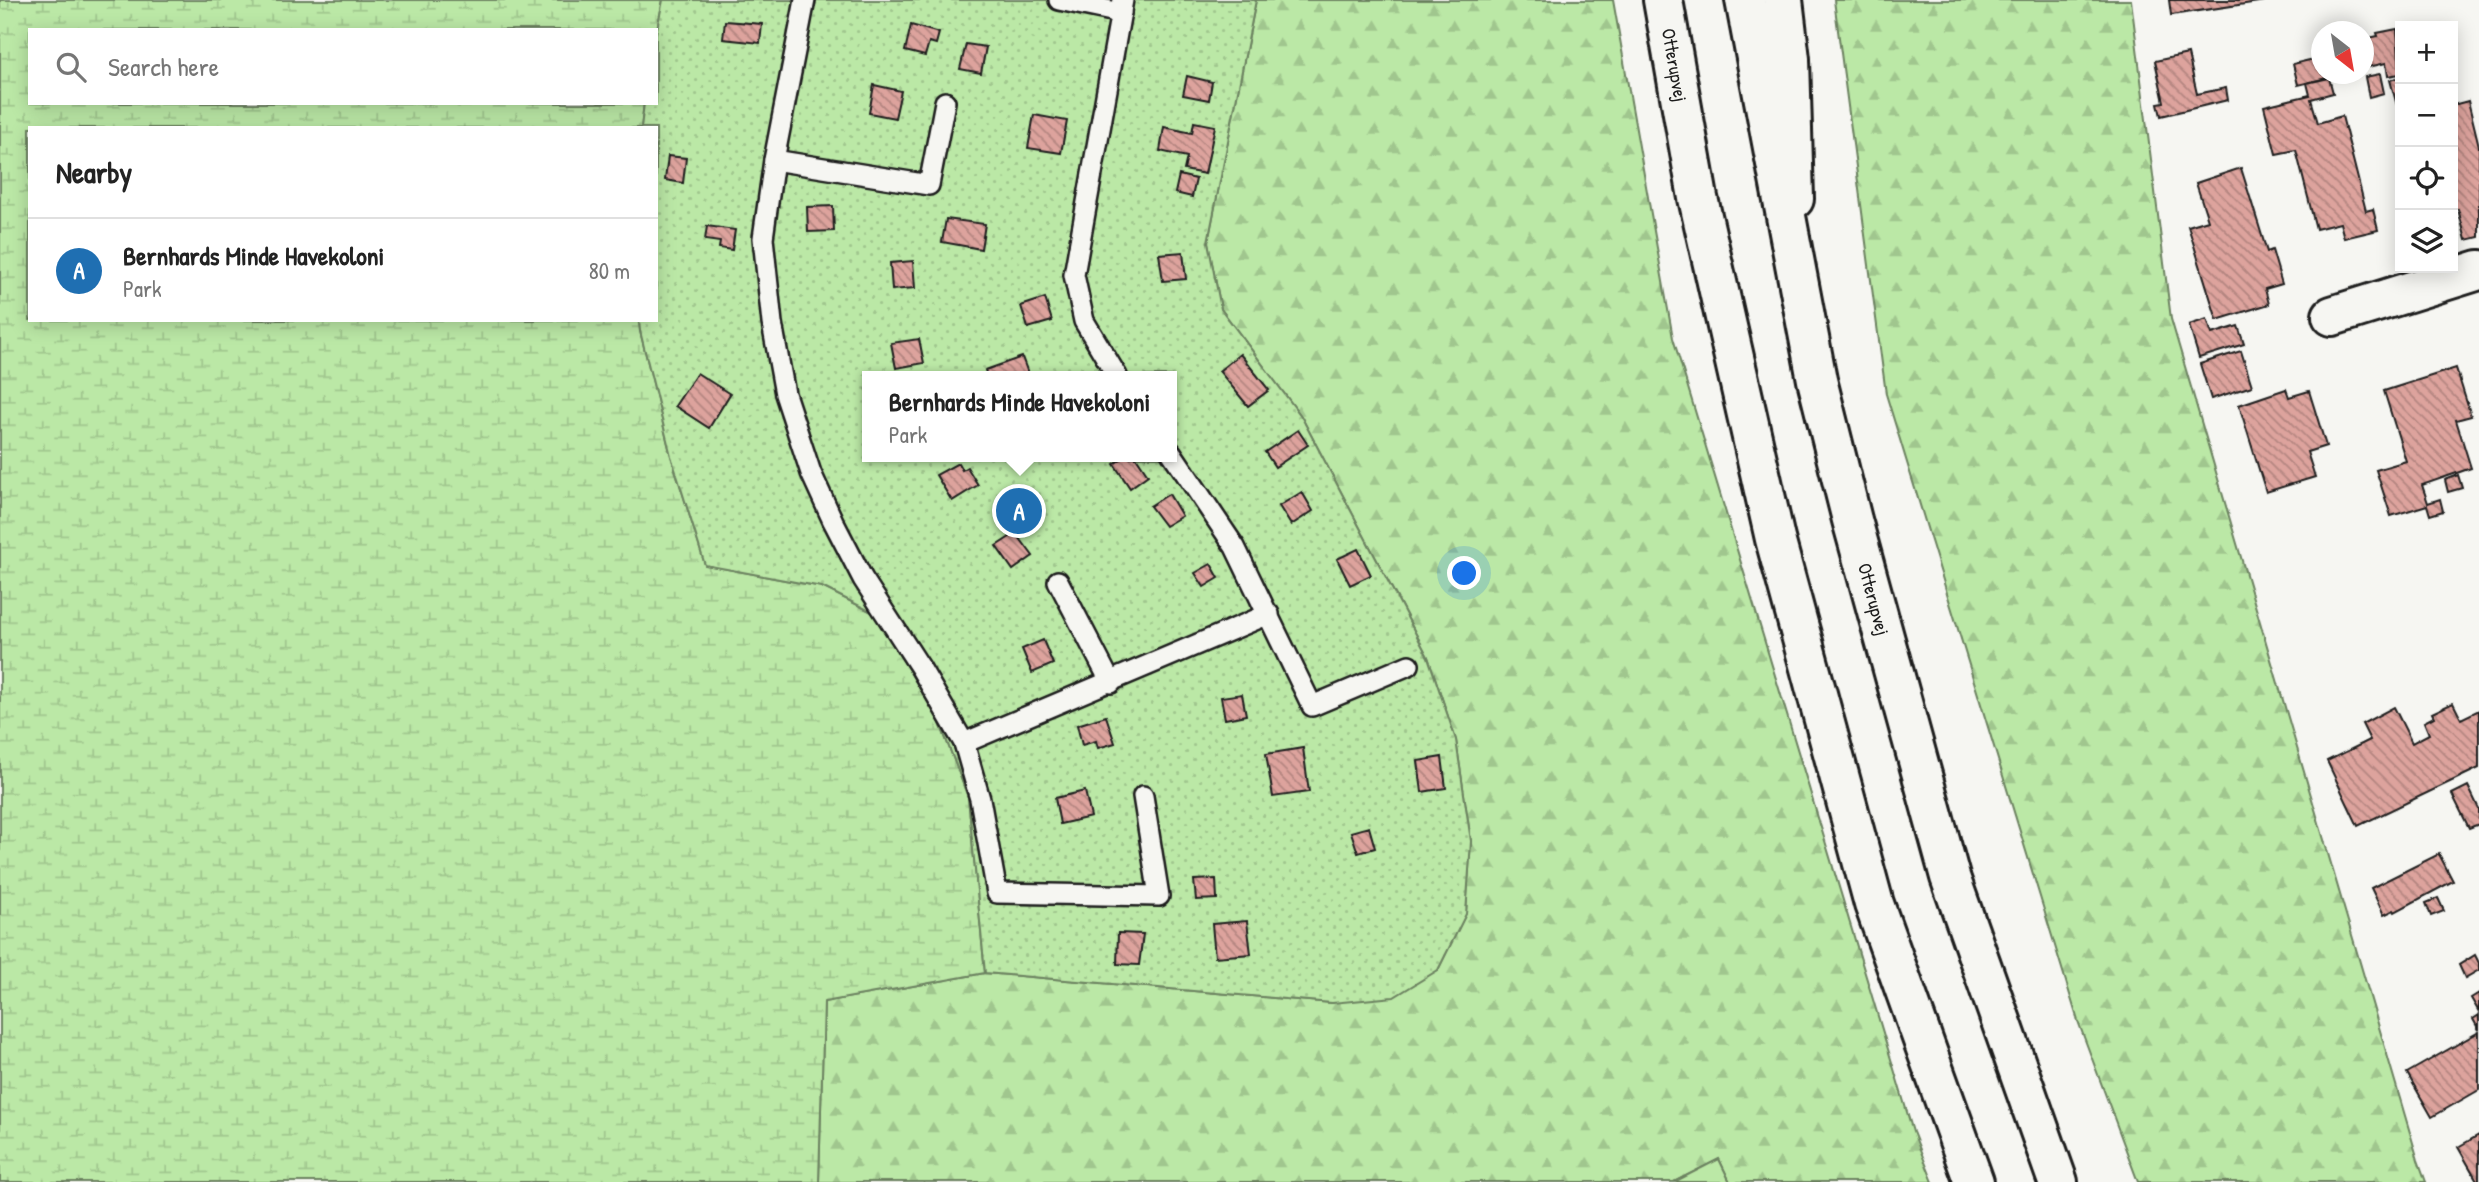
<!DOCTYPE html>
<html lang="en">
<head>
<meta charset="utf-8">
<style>
  :root { --surface:#fff; --page:#f6f6f6; --text:#222; --muted:#767676; --line:#e0e0e0; --accent:#1f6fb2 }
  body { margin:0; font-family:"Patrick Hand",sans-serif; background:var(--page); color:var(--text) }
  .controls { position:absolute; right:21px; top:21px; display:grid; overflow:hidden; border-radius:0px; box-shadow:0 4px 18px #0003 }
  .controls button { width:63px; height:63px; display:grid; place-items:center; padding:0; border:0; border-bottom:2px solid var(--line); background:var(--surface); color:var(--text); font:35px sans-serif }
  .compass { position:absolute; left:2311px; top:21px; width:63px; height:63px; border-radius:50%; background:var(--surface); box-shadow:0 4px 18px #0003; rotate:149deg }
  .you { position:absolute; left:1465px; top:574px; width:24px; height:24px; margin:-18px; border:5px solid #fff; border-radius:50%; background:#1a73e8; box-shadow:0 0 0 10px #1a73e833 }
  .badge { display:grid; place-items:center; width:46px; height:46px; border-radius:50%; background:var(--accent); color:#fff; font-size:23px; font-weight:700 }
  .pin { position:absolute; translate:-50% -50%; border:4px solid #fff; box-shadow:0 2px 7px #0006 }
  .popup { position:absolute; left:862px; top:371px; width:315px; height:91px; box-sizing:border-box; display:grid; place-content:center; border-radius:0px; background:var(--surface); filter:drop-shadow(0 2px 5px #0005); font-size:23px; white-space:nowrap; color:var(--muted) }
  .popup b { font-size:26px; color:var(--text) }
  .popup::after { content:''; position:absolute; left:50%; top:100%; margin-left:-14px; border:14px solid transparent; border-top-color:var(--surface) }
  .list { margin:0; padding:0; list-style:none }
  h2 { display:flex; justify-content:space-between; align-items:center; height:91px; margin:0; padding:0 28px; font-size:30px }
  h2 small { font-size:23px; font-weight:400; color:var(--muted) }
  .list li { display:grid; grid-template-columns:46px 1fr auto; gap:21px; align-items:center; box-sizing:border-box; height:105px; padding:0 28px; border-top:2px solid var(--line) }
  .list b { display:block; font-size:26px; white-space:nowrap }
  .list p { margin:0; font-size:23px; white-space:nowrap; color:var(--muted) }
  .list em { font-size:23px; font-style:normal; color:var(--muted) }
  .icon { flex:none; width:38px; height:38px; fill:none; stroke:currentColor; stroke-width:2; stroke-linecap:round; stroke-linejoin:round }
  .map { position:relative; flex:none; width:2479px; height:1182px; overflow:hidden }
  .search { position:absolute; background:var(--surface); box-shadow:0 4px 18px #0003; left:28px; top:28px; width:630px; height:77px; display:flex; align-items:center; gap:18px; box-sizing:border-box; padding:0 24px; border-radius:0px; color:var(--muted); font-size:26px }
  .panel { position:absolute; background:var(--surface); box-shadow:0 4px 18px #0003; left:28px; top:126px; width:630px; height:196px; border-radius:0px }
  .map>svg:first-child { display:block }
</style>
</head>
<body>
<div class="map">
<svg width="2479" height="1182" viewBox="0 0 2479 1182">
  <defs>
    <pattern id="forest-firs" width="22" height="20" patternUnits="userSpaceOnUse" patternTransform="scale(1.75)"><rect width="22" height="20" fill="#bbe8a6"/><path d="M5 1l3.5 6h-7zM16 11l3.5 6h-7z" fill="#a0c68e"/></pattern>
    <pattern id="wetland-marsh" width="20" height="14" patternUnits="userSpaceOnUse" patternTransform="scale(1.75)"><rect width="20" height="14" fill="#bbe8a6"/><path d="M1 5h8M5 5V1M11 12h8M15 12V8" fill="none" stroke="#a0c68e"/></pattern>
    <pattern id="garden-dots" width="8" height="8" patternUnits="userSpaceOnUse" patternTransform="scale(1.75)"><rect width="8" height="8" fill="#bbe8a6"/><path d="M2 2h.1M6 6h.1" fill="none" stroke="#a0c68e" stroke-width="1.8" stroke-linecap="round"/></pattern>
    <pattern id="building-back-hatch" width="6" height="6" patternUnits="userSpaceOnUse" patternTransform="scale(1.75)"><rect width="6" height="6" fill="#dda39d"/><path d="M-1 5l2 2M0 0l6 6M5-1l2 2" fill="none" stroke="#b2847f"/></pattern>
  </defs>
  <rect width="100%" height="100%" fill="#f6f6f2"/>
  <filter id="ink" filterUnits="userSpaceOnUse"><feTurbulence type="fractalNoise" baseFrequency=".0143" numOctaves="2"/><feDisplacementMap in="SourceGraphic" scale="14" xChannelSelector="R" yChannelSelector="G"/><feConvolveMatrix kernelMatrix="1 2 1 2 8 2 1 2 1" color-interpolation-filters="sRGB"/></filter>
  <g filter="url(#ink)">
    <g fill="url(#forest-firs)" stroke="#6c8261" stroke-width="2">
      <path d="M1256,0H1613L1673,338L1913,1132L1933,1182H1730L1719,1159L1674,1182H819L824,1002L985,973L1332,1003L1438,970L1466,913L1471,841L1456,740L1428,657L1301,416L1221,309L1208,242Z"/>
      <path d="M1834,0H2131L2171,319L2418,1160L2426,1182H2138L2078,1021L1886,394Z"/>
    </g>
    <path fill="url(#wetland-marsh)" stroke="#6c8261" stroke-width="2" d="M0,0H663L656,34V30H30V103H644L641,128H30V320H639L640,331L671,456L705,565L822,587L874,613L938,718L968,797L985,973L824,1002L819,1182H0Z"/>
    <path fill="#bbe8a6" stroke="#6c8261" stroke-width="2" d="M1719,1159L1730,1182H1674Z"/>
    <path fill="url(#garden-dots)" stroke="#6c8261" stroke-width="2" fill-rule="evenodd" d="M663,0H1256L1208,242L1221,309L1301,416L1428,657L1456,740L1471,841L1466,914L1438,970L1394,997L1332,1003L985,973L968,797L938,718L874,613L822,587L705,565L671,456L640,331L639,320H656V128H641L644,103H656V34ZM867,376H1171V457H867Z"/>
    <g fill="url(#building-back-hatch)" stroke="#1c1c1c" stroke-width="2">
      <path d="M2169,0H2272L2171,15Z"/>
      <path d="M725,21L762,24L760,43L723,39Z"/>
      <path d="M911,25L939,33L936,44L929,42L925,56L905,51Z"/>
      <path d="M2397,29L2400,74L2388,76L2386,63L2364,68V39L2378,36L2377,33Z"/>
      <path d="M966,44L986,47L981,73L960,69Z"/>
      <path d="M2188,54L2197,94L2226,88L2228,100L2161,116L2158,103L2164,102L2155,61Z"/>
      <path d="M2322,57V74H2343L2298,85L2293,64Z"/>
      <path d="M2380,74L2384,93L2369,97L2365,77Z"/>
      <path d="M1187,76L1212,82L1209,100L1183,95Z"/>
      <path d="M2400,77V108L2398,109L2390,80Z"/>
      <path d="M2329,78L2333,93L2311,99L2318,123L2342,116L2366,211L2373,209L2378,230L2344,238L2340,223L2316,229L2296,150L2276,154L2264,106L2310,95L2307,83Z"/>
      <path d="M874,85L901,91L895,118L869,113Z"/>
      <path d="M2468,101L2479,146V237L2466,240L2458,209L2453,210V105Z"/>
      <path d="M1034,115L1067,121L1061,153L1028,148Z"/>
      <path d="M1194,122L1215,126L1205,174L1184,170L1187,157L1160,151L1164,127L1192,133Z"/>
      <path d="M668,156L686,158L683,183L665,180Z"/>
      <path d="M2241,168L2267,252L2272,250L2282,284L2265,289L2269,304L2217,320L2188,226L2208,220L2196,183Z"/>
      <path d="M1179,175L1196,179L1192,197L1175,193Z"/>
      <path d="M833,206L834,231L808,232L807,207Z"/>
      <path d="M946,219L985,224L981,249L942,242Z"/>
      <path d="M707,226L735,230L732,250L719,248L720,242L705,240Z"/>
      <path d="M1183,252L1186,279L1163,281L1159,254Z"/>
      <path d="M913,261L915,288L892,290L890,263Z"/>
      <path d="M1045,298L1052,321L1028,328L1021,306Z"/>
      <path d="M2207,319L2212,334L2238,326L2244,344L2199,358L2189,325Z"/>
      <path d="M919,339L924,363L896,368L891,343Z"/>
      <path d="M2241,351L2252,386L2211,399L2200,364Z"/>
      <path d="M1240,354L1269,390L1248,406L1219,371Z"/>
      <path d="M1022,357L1029,376H987L985,370Z"/>
      <path d="M2456,368L2471,416L2456,420L2471,468L2422,485L2428,503L2440,499L2443,511L2430,515L2427,505L2391,516L2376,470L2406,461L2384,391Z"/>
      <path d="M697,373L730,394L709,428L675,406Z"/>
      <path d="M2286,389L2289,397L2309,391L2326,446L2307,452L2315,477L2266,492L2239,405Z"/>
      <path d="M1298,430L1308,445L1275,467L1265,452Z"/>
      <path d="M1124,457H1136L1148,475L1130,488L1114,464Z"/>
      <path d="M958,463L962,470L967,467L978,485L952,501L936,475Z"/>
      <path d="M2458,475L2462,488L2448,492L2445,480Z"/>
      <path d="M1302,492L1313,511L1291,525L1279,506Z"/>
      <path d="M1169,494L1182,516L1165,526L1150,506Z"/>
      <path d="M1016,533L1033,556L1013,570L996,546Z"/>
      <path d="M1358,549L1371,575L1350,585L1337,559Z"/>
      <path d="M1211,564L1219,578L1204,587L1195,573Z"/>
      <path d="M1043,640L1053,664L1032,673L1022,649Z"/>
      <path d="M1242,694L1246,715L1225,719L1221,697Z"/>
      <path d="M2453,703L2461,719L2479,710V768L2358,826L2327,761L2370,740L2362,724L2394,707L2412,743L2429,734L2424,722L2434,717L2432,713Z"/>
      <path d="M1106,716L1115,743L1098,748L1096,741L1082,745L1077,725Z"/>
      <path d="M1303,748L1309,792L1273,797L1266,754Z"/>
      <path d="M1442,757L1446,788L1422,792L1418,761Z"/>
      <path d="M2468,786L2479,809V824L2469,828L2452,794Z"/>
      <path d="M1085,791L1091,817L1060,824L1055,798Z"/>
      <path d="M1369,827L1375,848L1358,853L1351,832Z"/>
      <path d="M2439,854L2453,881L2395,912L2394,910L2384,915L2371,888Z"/>
      <path d="M1216,879L1217,899L1196,900L1194,880Z"/>
      <path d="M2438,898L2444,911L2431,916L2426,903Z"/>
      <path d="M1247,921L1251,954L1215,957L1212,924Z"/>
      <path d="M1118,933L1143,934L1139,965L1117,964Z"/>
      <path d="M2475,955L2479,963V970L2465,978L2459,965Z"/>
      <path d="M2479,993V1012L2471,998Z"/>
      <path d="M2479,1015V1030L2473,1019Z"/>
      <path d="M2479,1032V1090L2432,1117L2407,1073Z"/>
      <path d="M2479,1135V1181L2478,1182L2458,1147Z"/>
    </g>
    <g fill="none" stroke-linecap="round" stroke-linejoin="round">
      <defs>
        <g id="service">
          <path d="M805,0L774,160L763,238L772,323L785,394L811,473L833,521L863,579L920,667L964,743L980,799L997,893L1159,896L1143,796"/>
          <path d="M1059,0L1121,13"/>
          <path d="M774,160L929,185L945,102"/>
          <path d="M1117,376L1084,321L1074,275L1123,0"/>
          <path d="M1171,452L1235,547L1312,706L1409,665"/>
          <path d="M1058,581L1111,683"/>
          <path d="M964,743L1269,614"/>
        </g>
        <path id="minor" d="M2332,316L2479,270"/>
        <path id="tertiary" d="M1783,0L1790,59L1794,199"/>
        <g id="secondary">
          <path d="M1663,0L1698,198L1775,539L1874,904L1974,1182"/>
          <path d="M1745,0L1817,380L1852,520L1950,877L2058,1182"/>
        </g>
      </defs>
      <use href="#service" stroke="#1c1c1c" stroke-width="24"/>
      <use href="#minor" stroke="#1c1c1c" stroke-width="44"/>
      <use href="#tertiary" stroke="#1c1c1c" stroke-width="44"/>
      <use href="#secondary" stroke="#1c1c1c" stroke-width="44"/>
      <use href="#service" stroke="#f6f6f2" stroke-width="19"/>
      <use href="#minor" stroke="#f6f6f2" stroke-width="38"/>
      <use href="#tertiary" stroke="#f6f6f2" stroke-width="38"/>
      <use href="#secondary" stroke="#f6f6f2" stroke-width="38"/>
    </g>
  </g>
  <g text-anchor="middle" stroke-width="5" stroke-linejoin="round" paint-order="stroke">
    <g font-size="19" fill="#1c1c1c" stroke="#f6f6f2">
      <text transform="translate(1675 65) rotate(80)" y="7">Otterupvej</text>
      <text transform="translate(1874 599) rotate(75)" y="7">Otterupvej</text>
    </g>
  </g>
</svg>
<div class="controls">
<button>+</button>
<button>−</button>
<button><svg class="icon" aria-label="locate" viewBox="0 0 24 24"><circle cx="12" cy="12" r="6"/><path d="M12 2v4M12 18v4M2 12h4M18 12h4"/></svg></button>
<button><svg class="icon" aria-label="layers" viewBox="0 0 24 24"><path d="M12 4l9 5-9 5-9-5zM3 14l9 5 9-5"/></svg></button>
</div>
<svg class="compass" viewBox="-18 -18 36 36"><path d="M0-13l5 13h-10z" fill="#e53935"/><path d="M0 13l5-13h-10z" fill="#767676"/></svg>
<div class="you"></div>
<div class="pin badge" style="left:1019px;top:511px">A</div>
<div class="popup"><b>Bernhards Minde Havekoloni</b>Park</div>
<div class="search"><svg class="icon" aria-label="search" viewBox="0 0 24 24"><circle cx="10" cy="10" r="6"/><path d="M15 15l6 6"/></svg>Search here</div>
<section class="panel">
<h2>Nearby<small></small></h2>
<ul class="list">
<li><span class="badge">A</span><div><b>Bernhards Minde Havekoloni</b><p>Park</p></div><em>80 m</em></li>
</ul>
</section>
</div>
</body>
</html>
